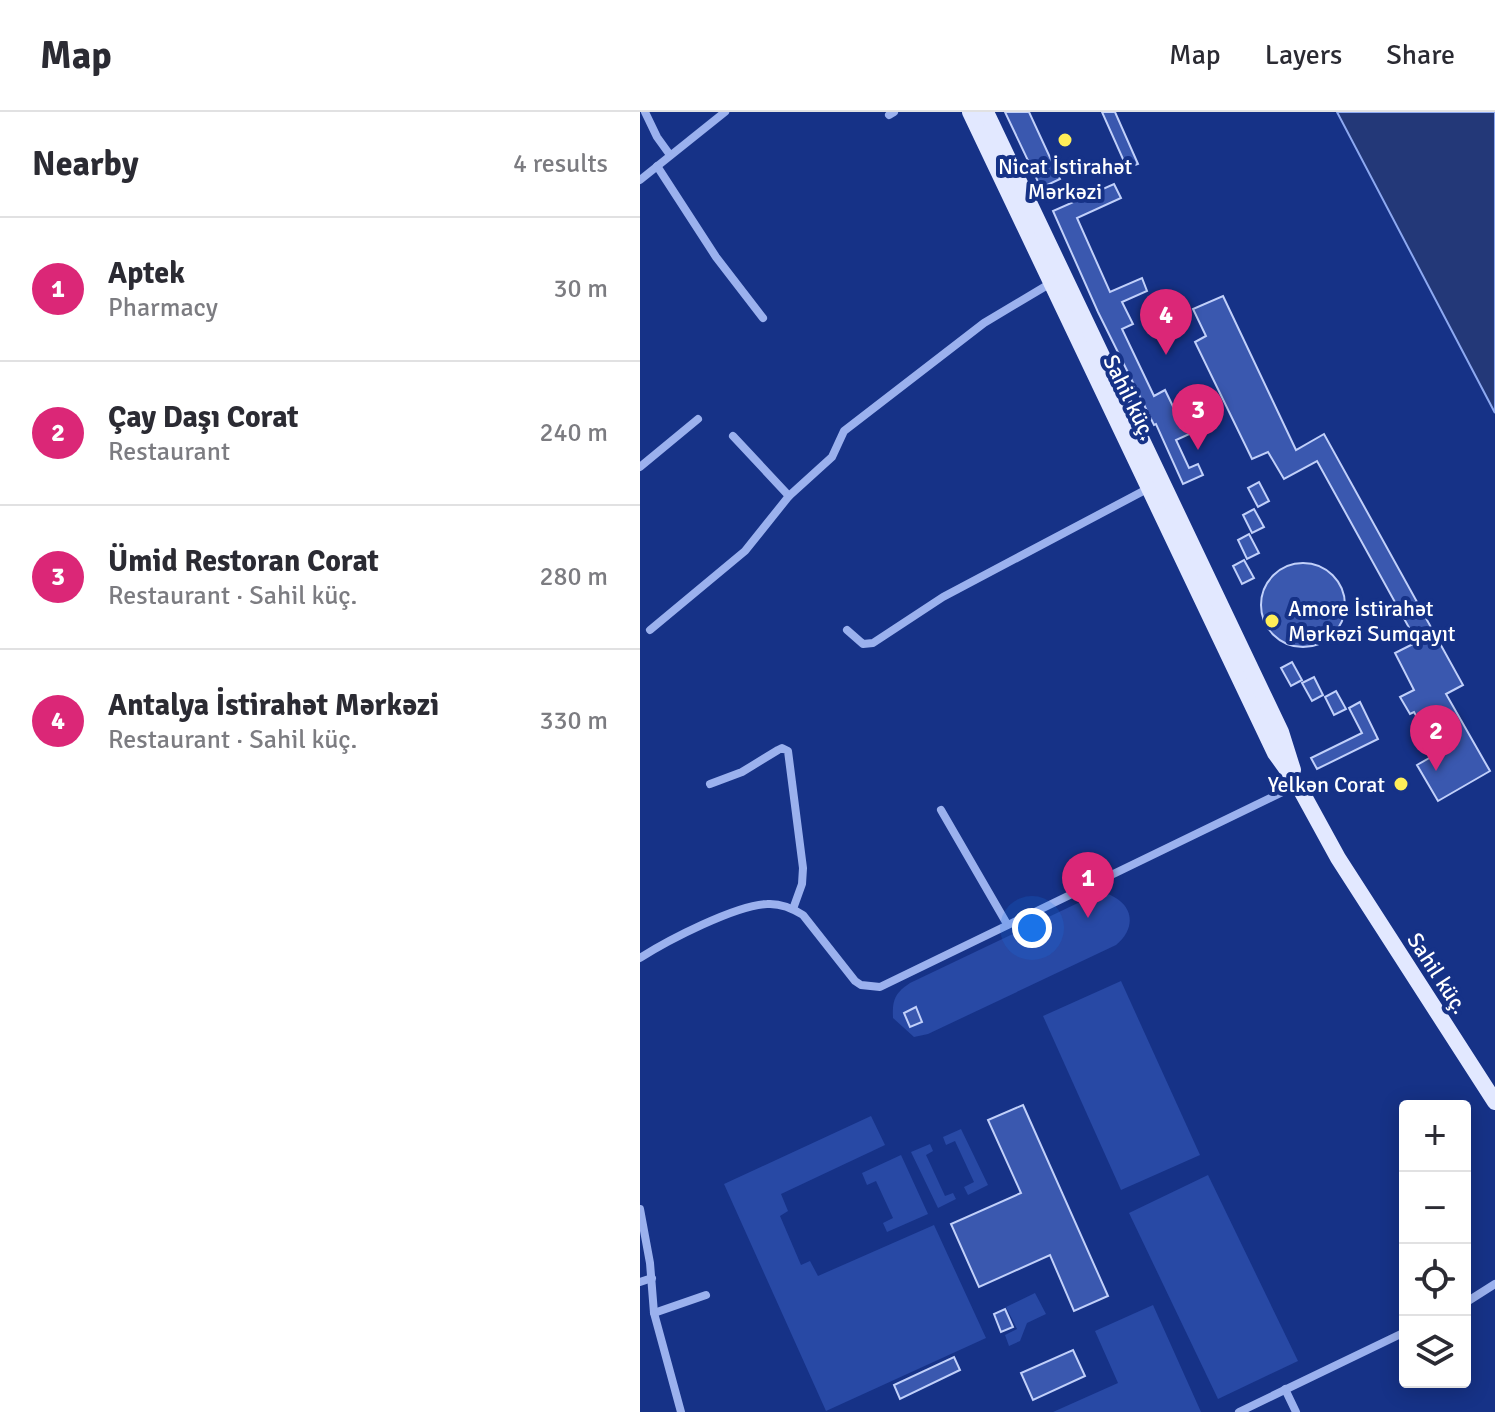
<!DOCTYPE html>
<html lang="en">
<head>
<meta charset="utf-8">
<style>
  :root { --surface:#fff; --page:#f2f2f3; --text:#2b2b33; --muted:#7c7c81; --line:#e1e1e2; --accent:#db2777 }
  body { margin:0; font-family:Signika,sans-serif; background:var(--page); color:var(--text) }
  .controls { position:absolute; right:24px; bottom:24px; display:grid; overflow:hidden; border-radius:8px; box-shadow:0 4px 20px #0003 }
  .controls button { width:72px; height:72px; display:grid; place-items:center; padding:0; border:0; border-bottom:2px solid var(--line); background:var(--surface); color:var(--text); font:40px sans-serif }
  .you { position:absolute; left:392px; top:816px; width:28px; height:28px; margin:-20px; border:6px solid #fff; border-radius:50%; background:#1a73e8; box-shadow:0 0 0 12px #1a73e833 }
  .badge { display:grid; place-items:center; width:52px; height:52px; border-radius:50%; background:var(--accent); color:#fff; font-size:26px; font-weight:700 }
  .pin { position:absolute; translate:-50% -66px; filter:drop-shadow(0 2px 4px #0008) }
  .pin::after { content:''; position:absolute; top:42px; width:28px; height:24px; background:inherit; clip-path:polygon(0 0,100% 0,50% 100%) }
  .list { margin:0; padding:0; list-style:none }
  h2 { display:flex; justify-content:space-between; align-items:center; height:104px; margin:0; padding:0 32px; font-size:34px }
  h2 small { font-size:26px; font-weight:400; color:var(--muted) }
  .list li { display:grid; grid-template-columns:52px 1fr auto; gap:24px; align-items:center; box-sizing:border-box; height:144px; padding:0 32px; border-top:2px solid var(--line) }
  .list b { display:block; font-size:30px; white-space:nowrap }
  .list p { margin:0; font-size:26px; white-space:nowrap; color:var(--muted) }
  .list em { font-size:26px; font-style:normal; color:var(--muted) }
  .icon { flex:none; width:44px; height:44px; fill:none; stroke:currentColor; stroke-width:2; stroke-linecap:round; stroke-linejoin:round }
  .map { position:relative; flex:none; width:855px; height:1300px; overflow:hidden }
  header { display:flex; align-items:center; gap:48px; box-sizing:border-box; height:112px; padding:0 40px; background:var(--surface); border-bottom:2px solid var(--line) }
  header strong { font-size:38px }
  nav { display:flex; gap:44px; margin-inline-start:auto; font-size:28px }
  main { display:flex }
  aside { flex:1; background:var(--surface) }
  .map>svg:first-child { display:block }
</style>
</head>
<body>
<header>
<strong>Map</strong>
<nav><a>Map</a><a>Layers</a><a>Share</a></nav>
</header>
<main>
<aside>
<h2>Nearby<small>4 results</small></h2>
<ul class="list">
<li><span class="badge">1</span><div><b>Aptek</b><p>Pharmacy</p></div><em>30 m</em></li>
<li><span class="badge">2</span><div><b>Çay Daşı Corat</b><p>Restaurant</p></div><em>240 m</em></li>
<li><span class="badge">3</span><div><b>Ümid Restoran Corat</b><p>Restaurant · Sahil küç.</p></div><em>280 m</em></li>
<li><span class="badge">4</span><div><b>Antalya İstirahət Mərkəzi</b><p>Restaurant · Sahil küç.</p></div><em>330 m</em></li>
</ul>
</aside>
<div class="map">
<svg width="855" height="1300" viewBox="0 0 855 1300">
  <rect width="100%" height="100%" fill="#163287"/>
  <g fill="#2849a5">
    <path d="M461,780C491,787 500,813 476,833L288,922L274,925L253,906C252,888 255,881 270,871Z"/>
    <path d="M481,869L560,1043L481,1078L403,904Z"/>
    <path d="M231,1004L245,1033L141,1082L148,1099L140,1104L161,1153L170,1149L178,1164L294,1113L346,1226L186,1299L84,1072Z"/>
    <path d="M321,1017L348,1073L328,1083L324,1075L334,1070L315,1029L306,1033L303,1025Z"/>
    <path d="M290,1032L293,1039L286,1043L305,1084L313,1081L316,1087L298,1096L271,1040Z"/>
    <path d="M261,1043L288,1102L247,1120L243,1111L253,1106L236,1069L227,1073L222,1061Z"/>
    <path d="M568,1063L658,1249L578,1287L489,1101Z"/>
    <path d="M395,1181L406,1202L387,1211L380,1229L369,1234L365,1223L377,1217L366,1195Z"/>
    <path d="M513,1193L561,1300H413L478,1271L455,1219Z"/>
  </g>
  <path fill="#233878" stroke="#8da9f1" stroke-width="2" d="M697,0H855V301Z"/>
  <g fill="#3a58af" stroke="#c1d0fa" stroke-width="2">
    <path d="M365,0H389L420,67L401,76Z"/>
    <path d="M462,0H475L498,52L487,56Z"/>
    <path d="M474,72L481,86L437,106L470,180L502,166L507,179L482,190L493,212L482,217L514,284L525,278L542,313L551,309L556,319L536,328L549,356L558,352L563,363L543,372L516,312L514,313L458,200L413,99Z"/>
    <path d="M583,184L656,338L684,322L823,573L806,582L850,659L798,689L777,653L798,641L774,600L770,602L760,585L774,578L755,541L777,530L677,349L644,367L628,340L612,347L555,230L566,224L553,197Z"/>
    <path d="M619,370L629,389L618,395L608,376Z"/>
    <path d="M614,397L624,415L612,421L603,403Z"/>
    <path d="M609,422L619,441L607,447L598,428Z"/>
    <path d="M604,448L614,466L602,472L593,454Z"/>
    <circle cx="663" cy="493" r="42"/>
    <path d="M652,550L662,568L651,574L641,556Z"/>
    <path d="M674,565L683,583L672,589L662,571Z"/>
    <path d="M696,579L706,597L694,603L685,585Z"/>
    <path d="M720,590L738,627L677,657L671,646L722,621L709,596Z"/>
    <path d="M276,895L282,910L270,915L264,901Z"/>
    <path d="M383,993L468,1184L434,1199L410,1143L339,1175L311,1112L381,1081L348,1008Z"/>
    <path d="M365,1197L373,1215L361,1220L354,1202Z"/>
    <path d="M433,1238L445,1264L393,1288L381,1261Z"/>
    <path d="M314,1245L320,1258L260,1287L254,1273Z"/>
  </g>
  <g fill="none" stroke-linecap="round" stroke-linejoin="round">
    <g stroke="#9bb1ee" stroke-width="8">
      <path d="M5,0L17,25L30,43"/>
      <path d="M249,3L254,0"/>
      <path d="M17,54L76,145L123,206"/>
      <path d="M0,68L85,0"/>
      <path d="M93,324L149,384"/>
      <path d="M0,355L58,307"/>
      <path d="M10,518L105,439L149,384L192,345L204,319L344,211L411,171"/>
      <path d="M207,518L223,532L233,531L303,485L509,376"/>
      <path d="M70,672L102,660L138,638L142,636L148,639L163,756L162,772L153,797"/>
      <path d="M301,698L367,812"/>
      <path d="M0,846C28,828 96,793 127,792C141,791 152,796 163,803L215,869L221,873L240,875L657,673"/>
      <path d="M0,1097L10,1151L14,1201L41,1300"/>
      <path d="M0,1170L12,1166"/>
      <path d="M825,1191L855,1172"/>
      <path d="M14,1201L66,1183"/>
      <path d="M645,1277L656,1300"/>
      <path d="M599,1300L765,1220"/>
    </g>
    <g stroke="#e2e8ff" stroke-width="16">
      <path d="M330,0L635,641L658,673L698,746L855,990"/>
      <path d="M346,0L641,620L653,658"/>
    </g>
  </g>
  <g fill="#ffee58" stroke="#163287" stroke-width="3">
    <circle cx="425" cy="28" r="8"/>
    <circle cx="632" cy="509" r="8"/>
    <circle cx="761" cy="672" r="8"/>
  </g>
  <g text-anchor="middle" stroke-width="8" stroke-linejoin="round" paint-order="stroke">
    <g font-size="22" fill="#fff" stroke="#163287">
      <text x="425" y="62">Nicat İstirahət<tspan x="425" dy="25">Mərkəzi</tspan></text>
      <text x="648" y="504" text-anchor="start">Amore İstirahət<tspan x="648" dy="25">Mərkəzi Sumqayıt</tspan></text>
      <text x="745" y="680" text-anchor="end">Yelkən Corat</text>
    </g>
    <g font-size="22" fill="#fff" stroke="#163287">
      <text transform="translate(490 285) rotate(64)" y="8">Sahil küç.</text>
      <text transform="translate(798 861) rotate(57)" y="8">Sahil küç.</text>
    </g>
  </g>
</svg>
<div class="controls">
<button>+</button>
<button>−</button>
<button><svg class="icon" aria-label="locate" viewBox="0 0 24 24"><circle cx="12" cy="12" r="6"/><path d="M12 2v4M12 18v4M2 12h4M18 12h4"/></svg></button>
<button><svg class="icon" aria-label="layers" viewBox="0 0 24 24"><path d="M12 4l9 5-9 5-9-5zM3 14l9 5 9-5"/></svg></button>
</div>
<div class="you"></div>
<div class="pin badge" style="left:448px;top:806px">1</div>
<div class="pin badge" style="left:796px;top:659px">2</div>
<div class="pin badge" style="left:558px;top:338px">3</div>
<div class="pin badge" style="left:526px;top:243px">4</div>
</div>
</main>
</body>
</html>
